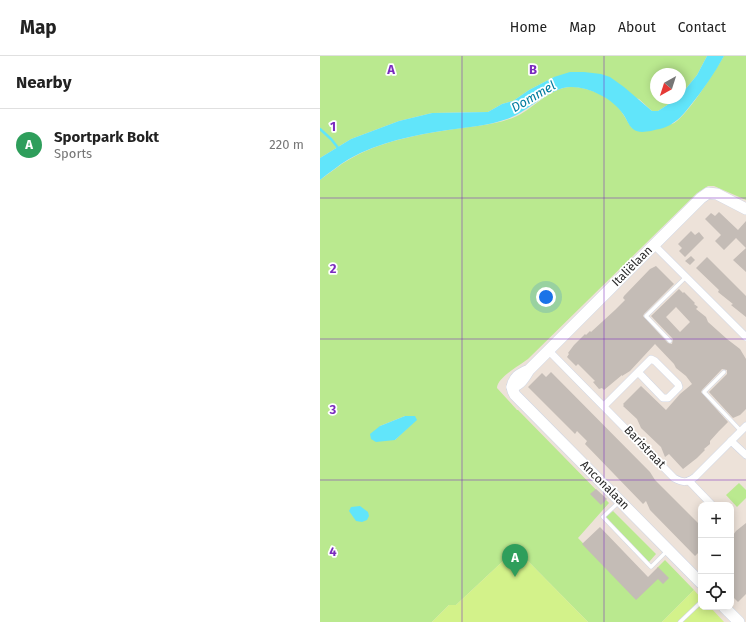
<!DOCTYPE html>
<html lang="en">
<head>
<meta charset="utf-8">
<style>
  :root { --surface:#fff; --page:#f6f6f6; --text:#222; --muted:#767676; --line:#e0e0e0; --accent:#3474ff }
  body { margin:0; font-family:"Fira Sans",sans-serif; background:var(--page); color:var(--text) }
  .controls { position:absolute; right:12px; bottom:12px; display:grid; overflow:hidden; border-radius:8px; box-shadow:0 2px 10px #0003 }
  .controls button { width:36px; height:36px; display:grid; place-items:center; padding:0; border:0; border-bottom:1px solid var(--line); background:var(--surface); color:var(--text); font:20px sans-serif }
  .compass { position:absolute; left:330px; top:12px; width:36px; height:36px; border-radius:50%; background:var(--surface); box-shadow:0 2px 10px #0003; rotate:219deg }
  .you { position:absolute; left:226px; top:241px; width:14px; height:14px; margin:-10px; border:3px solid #fff; border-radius:50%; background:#1a73e8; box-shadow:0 0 0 6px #1a73e833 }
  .badge { display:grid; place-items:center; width:26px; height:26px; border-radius:50%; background:var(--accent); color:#fff; font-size:13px; font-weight:700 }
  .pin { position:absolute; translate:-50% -33px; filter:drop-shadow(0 1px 2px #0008) }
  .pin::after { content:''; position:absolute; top:21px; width:14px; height:12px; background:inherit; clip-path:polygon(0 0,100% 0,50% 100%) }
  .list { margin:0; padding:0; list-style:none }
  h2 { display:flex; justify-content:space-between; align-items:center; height:52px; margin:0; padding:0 16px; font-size:17px }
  h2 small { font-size:13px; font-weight:400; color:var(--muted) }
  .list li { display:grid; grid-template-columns:26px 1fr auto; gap:12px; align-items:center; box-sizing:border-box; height:72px; padding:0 16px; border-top:1px solid var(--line) }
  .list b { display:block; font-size:15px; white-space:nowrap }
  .list p { margin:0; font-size:13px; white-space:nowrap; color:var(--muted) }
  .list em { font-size:13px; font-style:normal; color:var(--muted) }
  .icon { flex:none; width:22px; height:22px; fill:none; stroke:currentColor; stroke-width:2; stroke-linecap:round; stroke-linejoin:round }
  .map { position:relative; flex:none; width:426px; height:566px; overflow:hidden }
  header { display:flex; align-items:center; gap:24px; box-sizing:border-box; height:56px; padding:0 20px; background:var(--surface); border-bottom:1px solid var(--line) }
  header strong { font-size:19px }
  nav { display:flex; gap:22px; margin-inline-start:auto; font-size:14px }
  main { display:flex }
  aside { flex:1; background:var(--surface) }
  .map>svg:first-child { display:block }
</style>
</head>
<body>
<header>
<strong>Map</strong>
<nav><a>Home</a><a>Map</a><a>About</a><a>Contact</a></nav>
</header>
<main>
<aside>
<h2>Nearby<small></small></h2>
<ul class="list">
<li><span class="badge" style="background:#2e9e5b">A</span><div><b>Sportpark Bokt</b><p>Sports</p></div><em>220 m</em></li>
</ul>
</aside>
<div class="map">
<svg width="426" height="566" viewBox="0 0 426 566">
  <rect width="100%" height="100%" fill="#ede2d9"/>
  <g fill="#bae98f" fill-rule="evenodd">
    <path d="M0,0H387L377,19L360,40V18H336V42H358L338,55H332L319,43L234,21L209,34L193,45L182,48L168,56L112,57L79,65L31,83L0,102Z"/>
    <path d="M404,0H426V144L394,130H388L377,137L208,303C200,309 177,322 177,332L197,354H198L289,447L258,482L316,542L342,516L337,512L345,504L374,534L342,566H268L196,493L136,549H129L112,566H0V124C10,117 19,109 30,103C59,86 95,79 128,74C151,70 175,70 197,60C214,52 232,30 252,31C266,31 284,38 294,47C302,54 306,64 312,72C325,71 339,71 352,68C365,64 396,13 404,0ZM85,360L96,364L75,384L60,370Z"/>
    <path d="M419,427L426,434V442L417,451L406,439Z"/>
    <path d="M293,455L336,498L329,506L286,461Z"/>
  </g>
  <g fill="#d3f28a">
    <path d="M196,493L268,566H112L129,549H136Z"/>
    <path d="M374,534L381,542V551H390L404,566H342Z"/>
  </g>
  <g fill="#61e5fa">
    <path d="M387,0H404C394,18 383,34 370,50C365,56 360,63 353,67C347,72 338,73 331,75C324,76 318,77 313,73C308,69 307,63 303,58C293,43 270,31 251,31C230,31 208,56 187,63C168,70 148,71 128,74C94,79 59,86 29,103C19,109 9,117 0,124V102L31,83L79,65L112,57L168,56L182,48L193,45L209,34L234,21L250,16H264L281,18L290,21L304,31L332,55H338L358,42H360V40L377,19Z"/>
    <path d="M85,360H95L97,364L75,384L56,386L51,383L50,378L60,370Z"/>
    <path d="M40,450L48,456L49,460L47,464L42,466L36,465L29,455L31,451Z"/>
  </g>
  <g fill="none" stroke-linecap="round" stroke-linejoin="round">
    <path stroke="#61e5fa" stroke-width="2.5" d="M0,73L11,83L19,93"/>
  </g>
  <g fill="#c4bcb6" fill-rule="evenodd">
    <path d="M399,156L418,174L426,165V216L413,204L426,192L416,182L404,194L395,185L401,179L385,163L391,157L395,160Z"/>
    <path d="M371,175L375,179L379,176L384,182L365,201L359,195L362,192L358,188Z"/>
    <path d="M371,200L375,204L370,209L365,205Z"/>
    <path d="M387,201L426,240V261L411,249L413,248L398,236L399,234L376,212Z"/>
    <path d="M336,210L354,228L324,258L323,260L348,287L352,288L353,283L331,260L359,233L363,237L364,236L375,247L374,248L378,251L376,253L386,261L388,266L407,283L420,293L426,303V353L420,359L413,362L389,336L407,318V314L402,313L382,334L381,336L408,366L399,375L390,385V388L384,393L385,394L377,402L363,413L349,398L345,401L341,391L321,372L317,363L303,350L304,349L303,348L321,330L346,354L360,338L372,328L366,320L356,312L354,308L335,288L310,315L302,320V319L284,334L282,332L279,333L273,326L275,325L258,308L256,310L247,301L249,298L248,297L254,289L265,278L266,279L270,275L271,276L295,254L305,244L303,242L304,240L330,213ZM356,251L370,266L360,276L346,261Z"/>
    <path d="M231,316L330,416L335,424L381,470V494L375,500L330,454L326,445L323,448L265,388L267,385L257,375L255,378L208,331L222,317L226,321Z"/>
    <path d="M276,433L287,443L281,449L270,438Z"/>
    <path d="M426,467V538L418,546L411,539V482L416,475Z"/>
    <path d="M280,471L328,521L338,511L349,522L343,528L338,523L316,544L262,488Z"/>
  </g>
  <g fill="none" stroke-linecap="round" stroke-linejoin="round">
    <defs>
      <g id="lane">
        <path d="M350,285L326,260L366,221"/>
        <path d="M404,316L384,336L421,375"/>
        <path d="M299,446L283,461L331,511L348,494"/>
        <path d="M360,566L381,546"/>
      </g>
      <g id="street">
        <path d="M334,189L426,281"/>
        <path d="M229,295L354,422C363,427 367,427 375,421L426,370"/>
        <path d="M284,350L331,303L335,305L358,328L359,331L348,342H343L318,316"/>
        <path d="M411,385L426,399"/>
        <path d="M369,425L392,449"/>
      </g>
      <g id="secondary">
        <path d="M209,314C199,318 194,321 192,331C201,328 204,322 209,314L381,142L388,137L397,138L426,153"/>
        <path d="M192,331L193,335L195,339L381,527"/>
        <path d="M404,551L419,566"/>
      </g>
    </defs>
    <use href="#lane" stroke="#ced5e4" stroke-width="4.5"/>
    <use href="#street" stroke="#ced5e4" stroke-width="8"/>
    <use href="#secondary" stroke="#ced5e4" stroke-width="12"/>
    <use href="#lane" stroke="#fff" stroke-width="3.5"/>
    <use href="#street" stroke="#fff" stroke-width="7"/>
    <use href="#secondary" stroke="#fff" stroke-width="11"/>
  </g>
  <path fill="none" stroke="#7b2cbf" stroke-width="1" stroke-opacity="0.55" d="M142,0V566M284,0V566M0,142H426M0,283H426M0,424H426"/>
  <g text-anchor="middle" stroke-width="3.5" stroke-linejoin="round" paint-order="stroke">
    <g font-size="12" fill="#292929" stroke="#fff">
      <text transform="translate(312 210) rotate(-45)" y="4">Italiëlaan</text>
      <text transform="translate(325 391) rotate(46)" y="4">Baristraat</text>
      <text transform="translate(285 429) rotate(45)" y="4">Anconalaan</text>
    </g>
    <g font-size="13" font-style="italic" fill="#017c9e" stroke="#fff">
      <text transform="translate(213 40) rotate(-30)" y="5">Dommel</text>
    </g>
  </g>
  <g font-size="13" text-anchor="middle" font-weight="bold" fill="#7b2cbf" stroke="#fff" stroke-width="3.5" stroke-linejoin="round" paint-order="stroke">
    <text x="71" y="18">A</text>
    <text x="213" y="18">B</text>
    <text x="13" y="75">1</text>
    <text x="13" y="217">2</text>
    <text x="13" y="358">3</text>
    <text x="13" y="500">4</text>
  </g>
</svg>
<div class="controls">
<button>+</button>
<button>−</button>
<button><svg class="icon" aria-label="locate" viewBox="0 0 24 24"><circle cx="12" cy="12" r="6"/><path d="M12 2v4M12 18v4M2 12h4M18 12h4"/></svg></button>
</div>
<svg class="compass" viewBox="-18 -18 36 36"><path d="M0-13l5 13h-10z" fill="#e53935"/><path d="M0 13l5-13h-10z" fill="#767676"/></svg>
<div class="you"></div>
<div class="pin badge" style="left:195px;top:521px;background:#2e9e5b">A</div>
</div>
</main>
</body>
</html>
